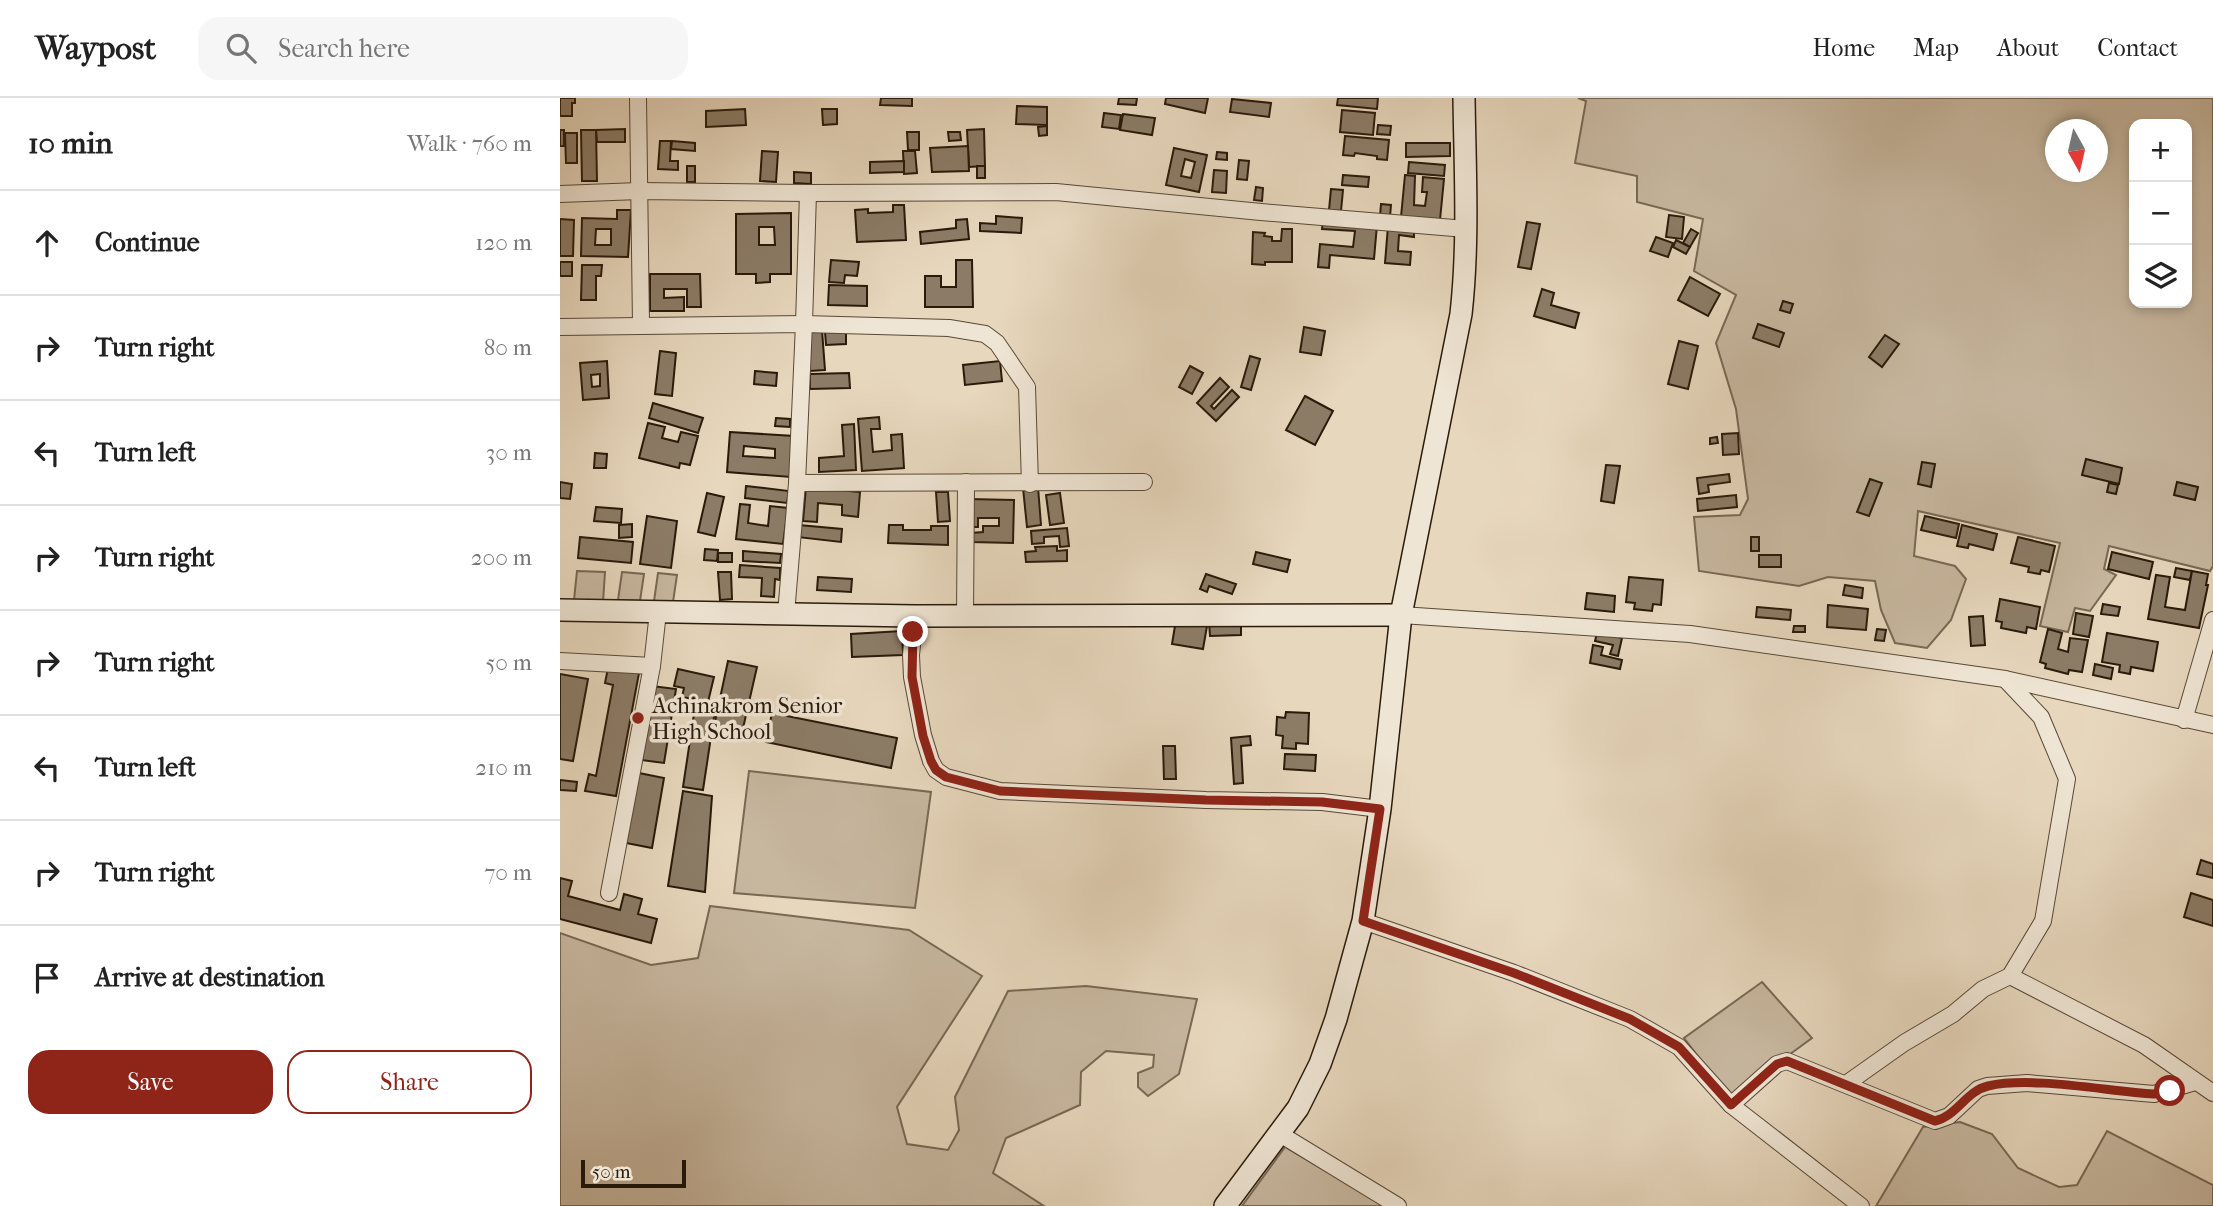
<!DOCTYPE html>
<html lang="en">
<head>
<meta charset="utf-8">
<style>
  :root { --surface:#fff; --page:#f6f6f6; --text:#222; --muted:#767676; --line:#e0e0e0; --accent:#8f2418 }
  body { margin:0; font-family:"IM FELL French Canon",serif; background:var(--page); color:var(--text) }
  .controls { position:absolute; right:21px; top:21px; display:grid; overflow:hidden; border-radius:14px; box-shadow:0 4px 10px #0003 }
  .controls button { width:63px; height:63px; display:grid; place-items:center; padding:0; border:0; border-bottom:2px solid var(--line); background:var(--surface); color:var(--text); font:35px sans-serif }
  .compass { position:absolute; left:1485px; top:21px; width:63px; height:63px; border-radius:50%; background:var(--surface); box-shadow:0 4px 10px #0003; rotate:172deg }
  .scale { position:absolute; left:21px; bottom:18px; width:105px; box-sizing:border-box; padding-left:7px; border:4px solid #291a0a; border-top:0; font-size:19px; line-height:24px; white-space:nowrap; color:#291a0a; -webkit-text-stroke:5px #efe5d4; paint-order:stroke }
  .stop { position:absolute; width:21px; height:21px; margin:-16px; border:5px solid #8f2418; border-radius:50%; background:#fff }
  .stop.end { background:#8f2418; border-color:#fff; box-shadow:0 2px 7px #0008 }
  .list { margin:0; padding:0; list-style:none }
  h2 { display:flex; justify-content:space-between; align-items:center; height:91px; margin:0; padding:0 28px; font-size:30px }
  h2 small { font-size:23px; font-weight:400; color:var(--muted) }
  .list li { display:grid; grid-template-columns:46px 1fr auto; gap:21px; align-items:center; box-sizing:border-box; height:105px; padding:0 28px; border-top:2px solid var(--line) }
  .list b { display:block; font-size:26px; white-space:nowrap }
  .list em { font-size:23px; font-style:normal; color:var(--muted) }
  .actions { display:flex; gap:14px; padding:21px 28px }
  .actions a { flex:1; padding:16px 0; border:2px solid var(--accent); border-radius:21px; text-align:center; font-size:24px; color:var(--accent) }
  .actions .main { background:var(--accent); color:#fff }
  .icon { flex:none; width:38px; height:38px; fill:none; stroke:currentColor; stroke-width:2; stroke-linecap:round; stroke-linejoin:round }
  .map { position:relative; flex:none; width:1653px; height:1108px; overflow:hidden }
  header { display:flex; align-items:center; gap:42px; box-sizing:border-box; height:98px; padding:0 35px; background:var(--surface); border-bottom:2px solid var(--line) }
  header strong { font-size:33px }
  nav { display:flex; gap:38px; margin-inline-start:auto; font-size:24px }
  .search { width:490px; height:63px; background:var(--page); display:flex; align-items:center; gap:18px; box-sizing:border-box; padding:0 24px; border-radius:21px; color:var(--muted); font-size:26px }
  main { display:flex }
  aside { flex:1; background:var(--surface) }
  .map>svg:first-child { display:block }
</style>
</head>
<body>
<header>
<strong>Waypost</strong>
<div class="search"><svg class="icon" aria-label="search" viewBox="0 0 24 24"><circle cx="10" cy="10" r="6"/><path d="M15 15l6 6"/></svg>Search here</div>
<nav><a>Home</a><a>Map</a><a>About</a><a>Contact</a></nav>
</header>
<main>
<aside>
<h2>10 min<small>Walk · 760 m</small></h2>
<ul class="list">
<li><svg class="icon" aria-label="ahead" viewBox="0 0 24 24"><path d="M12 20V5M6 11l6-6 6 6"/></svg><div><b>Continue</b></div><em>120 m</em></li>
<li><svg class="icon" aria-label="right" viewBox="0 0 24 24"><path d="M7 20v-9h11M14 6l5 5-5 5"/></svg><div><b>Turn right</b></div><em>80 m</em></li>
<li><svg class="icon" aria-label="left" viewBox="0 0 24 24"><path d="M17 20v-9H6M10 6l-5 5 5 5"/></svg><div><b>Turn left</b></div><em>30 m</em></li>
<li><svg class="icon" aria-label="right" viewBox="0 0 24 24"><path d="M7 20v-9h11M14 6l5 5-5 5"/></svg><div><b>Turn right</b></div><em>200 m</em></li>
<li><svg class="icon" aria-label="right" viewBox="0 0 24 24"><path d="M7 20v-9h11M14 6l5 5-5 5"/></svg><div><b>Turn right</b></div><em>50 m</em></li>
<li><svg class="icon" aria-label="left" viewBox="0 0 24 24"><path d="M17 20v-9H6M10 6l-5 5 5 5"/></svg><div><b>Turn left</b></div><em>210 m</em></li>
<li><svg class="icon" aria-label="right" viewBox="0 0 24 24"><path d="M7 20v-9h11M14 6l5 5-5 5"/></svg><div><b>Turn right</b></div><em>70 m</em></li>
<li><svg class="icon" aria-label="arrive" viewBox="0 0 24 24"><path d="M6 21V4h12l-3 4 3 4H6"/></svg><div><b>Arrive at destination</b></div></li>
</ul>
<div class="actions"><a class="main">Save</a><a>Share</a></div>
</aside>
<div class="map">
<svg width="1653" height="1108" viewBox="0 0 1653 1108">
  <rect width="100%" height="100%" fill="#e7d7bd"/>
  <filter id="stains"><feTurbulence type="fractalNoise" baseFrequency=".00286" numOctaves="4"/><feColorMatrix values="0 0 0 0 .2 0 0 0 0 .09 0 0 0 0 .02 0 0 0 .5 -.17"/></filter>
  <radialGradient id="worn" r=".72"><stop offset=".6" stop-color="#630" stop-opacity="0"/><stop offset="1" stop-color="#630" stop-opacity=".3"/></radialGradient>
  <g fill="#c7b79f" stroke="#786854" stroke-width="2" fill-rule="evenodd">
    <path d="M1018,0H1653V468L1650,473L1549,448L1544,471L1556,477L1530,513L1515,510L1508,534L1480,528L1500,445L1358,413L1354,458L1395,468L1406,481L1391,522L1367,550L1335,545L1321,512L1315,483L1268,479L1239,488L1139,473L1134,419L1180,417L1188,401L1176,311L1156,245L1176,197L1134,173L1143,121L1077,104V78L1015,65L1026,3ZM1574,26H1627V205H1574ZM1496,32H1538V74H1496Z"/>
    <path d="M17,473L45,474L43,504L14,502Z"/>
    <path d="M62,474L84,476L80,503L58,502Z"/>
    <path d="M98,475L117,477L113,504L94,503Z"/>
    <path d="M189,673L371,694L355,810L174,795Z"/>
    <path d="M150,808L349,832L422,878L337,1009L347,1046L388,1052L399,1032L395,999L448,893L526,888L637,901L619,976L588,998L578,989V975L593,969L594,957L546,953L521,974L520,1007L446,1040L433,1075L484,1108H0V835L91,867L138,860Z"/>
    <path d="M1202,884L1252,940L1170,1000L1124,940Z"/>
    <path d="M1400,1024L1432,1036L1458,1070L1499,1089L1517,1087L1547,1033L1653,1087V1108H1316L1363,1029Z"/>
    <path d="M725,1049L826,1108H682Z"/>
  </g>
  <g fill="#8c7c67" stroke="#291a0a" stroke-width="2" fill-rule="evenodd">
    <path d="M0,0H15V5H12V18H0Z"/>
    <path d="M321,0H352V8L320,7Z"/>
    <path d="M559,0H577L576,7L558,6Z"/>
    <path d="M606,0H648L645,15L605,6Z"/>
    <path d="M778,0H818L817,11L777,7Z"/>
    <path d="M672,1L711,5L709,19L670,14Z"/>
    <path d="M457,8L487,9V27L456,26Z"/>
    <path d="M185,11L186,27L146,29V13Z"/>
    <path d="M262,11H277V26L263,27Z"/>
    <path d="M782,12L815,15L813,37L780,34Z"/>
    <path d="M544,15L561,17L559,31L542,29Z"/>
    <path d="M563,16L595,20L592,37L560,32Z"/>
    <path d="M818,27L831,28L830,37L817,36Z"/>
    <path d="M487,28V37L479,38L478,29Z"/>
    <path d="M65,31V44H37L36,32Z"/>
    <path d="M424,31L425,68L409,69L407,32Z"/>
    <rect x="0" y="32" width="4" height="16"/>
    <path d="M21,32H36L37,83H22Z"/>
    <path d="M347,34H359V52H348Z"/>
    <path d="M388,34H400L401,42L389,43Z"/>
    <path d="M5,35H17V65H6Z"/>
    <path d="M785,38L829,42L827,62L817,61V58L795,55L794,58L783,57Z"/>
    <path d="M100,43H111L110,63H118V72L98,71Z"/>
    <path d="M112,43L135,45V53L111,51Z"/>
    <path d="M846,45H890V58L846,59Z"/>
    <path d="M408,48L409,73L372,74L370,50Z"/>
    <path d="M614,50L647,57L639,94L606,87ZM625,61L635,64L631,80L621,78Z"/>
    <path d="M202,53L218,54L216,84L200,83Z"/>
    <path d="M343,53H355L357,75L344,76Z"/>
    <path d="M657,54L667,55V62L656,61Z"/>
    <path d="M679,62L689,63L687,82L677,81Z"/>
    <path d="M344,63V74L310,75V64Z"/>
    <path d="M849,64L885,67L884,78L848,75Z"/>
    <rect x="127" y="68" width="8" height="16"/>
    <rect x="417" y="68" width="8" height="12"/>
    <path d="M654,72L667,73L666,95L652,94Z"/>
    <path d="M234,74L251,75V86L234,85Z"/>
    <path d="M783,77L809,79L808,89L782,87Z"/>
    <path d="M845,77L855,78L854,107L865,108L867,94H862L863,79L884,81L880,122L841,119Z"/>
    <path d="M696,89L703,90L702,103L694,102Z"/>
    <path d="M771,91L783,92L781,113L769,112Z"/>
    <path d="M821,106L831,107L830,119L820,118Z"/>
    <path d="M333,107H344L346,142L297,144L295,112L308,111V115L333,114Z"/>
    <path d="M57,112H71L68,159L21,158L22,120L57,121ZM36,131H51V147H35Z"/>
    <path d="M231,115V176H210V184L196,185V176H176V116ZM199,129H214L215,147H199Z"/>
    <path d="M1109,117L1124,119L1122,141L1106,139Z"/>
    <path d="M436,118L462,120L461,135L420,133V125L436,126Z"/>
    <path d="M0,121L14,122L13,158H0Z"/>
    <path d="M407,121L409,141L361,146L360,134L396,130V122Z"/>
    <path d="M763,123L817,127L814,161L770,157L769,170L758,169L760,146L793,149L795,133L762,131Z"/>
    <path d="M967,124L980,126L971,171L958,169Z"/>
    <path d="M828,128L854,130V139L839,137L838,153L851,154L850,167L825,165Z"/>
    <path d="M722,131H732V164H705V167L692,166L693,134L705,135L704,138L712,139V143H721Z"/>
    <path d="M1131,131L1138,135L1130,149L1123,145Z"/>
    <path d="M1096,139L1113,145L1108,159L1090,153Z"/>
    <path d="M1116,142L1130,149L1126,156L1113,149Z"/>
    <path d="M271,162L299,164L297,178L285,177L284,185L269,184Z"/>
    <path d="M396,162H412L413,209H365V178H381V189H396Z"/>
    <rect x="0" y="164" width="12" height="14"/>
    <path d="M22,167H42L41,178H36V202H21Z"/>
    <path d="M90,176H140L141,209H127V191H104V200L124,199V213H90Z"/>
    <path d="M1130,179L1160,196L1148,218L1118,202Z"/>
    <path d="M269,187L307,188V208L268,207Z"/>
    <path d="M982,191L994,195L991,207L1019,215L1015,230L974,218Z"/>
    <path d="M1223,203L1233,206L1230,215L1220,212Z"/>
    <path d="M1198,226L1224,235L1219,249L1193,240Z"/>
    <path d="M744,229L765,233L761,257L740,254Z"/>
    <path d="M262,232L265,272L250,273L247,233Z"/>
    <path d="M286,232V246L266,247L265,234Z"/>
    <path d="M1325,237L1339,246L1322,269L1309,259Z"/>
    <path d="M1119,243L1138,248L1128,291L1108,286Z"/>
    <path d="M100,253L116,255L112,298L95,296Z"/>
    <path d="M690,258L700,261L691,292L681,289Z"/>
    <path d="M47,263L49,300L23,302L20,265ZM40,276V288L32,289L31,277Z"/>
    <path d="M440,263L442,283L405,287L403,267Z"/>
    <path d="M630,268L643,275L632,296L619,289Z"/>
    <path d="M195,273L217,275L216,288L194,286Z"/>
    <path d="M289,275L290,290L250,291V276Z"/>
    <path d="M660,280L669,289L651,308L654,311L672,292L679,299L656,323L637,305Z"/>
    <path d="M745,298L773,313L755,347L726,332Z"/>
    <path d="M93,305L143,320L138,335L89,320Z"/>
    <path d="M319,319L320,331H311L313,354L332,352L331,337L342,336L344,370L302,373L298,321Z"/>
    <path d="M216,320L230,321V329L215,328Z"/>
    <path d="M88,325L105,329L102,340L118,344L121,334L138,338L130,367L120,365L119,370L79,360Z"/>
    <path d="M294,326L296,372L259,374V360L284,358L282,327Z"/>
    <path d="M170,334L234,338L231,379L167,374ZM184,348L215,351V360L183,358Z"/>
    <path d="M1178,335L1179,356L1163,357L1162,336Z"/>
    <path d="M1157,339L1158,345L1150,346V340Z"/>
    <path d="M35,355L47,356L46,370H34Z"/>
    <path d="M1526,361L1562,370L1559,386L1522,377Z"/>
    <path d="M1362,364L1375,366L1371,389L1358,386Z"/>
    <path d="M1046,367L1060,368L1054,405L1041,403Z"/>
    <path d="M1169,376L1170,384L1148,387L1149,394L1139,396L1137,380Z"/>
    <path d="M1310,381L1322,385L1309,418L1297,414Z"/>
    <path d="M0,384L12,386L10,401L0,400Z"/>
    <path d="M1617,384L1638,389L1635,402L1614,397Z"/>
    <path d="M1549,385L1558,387L1556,396L1547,394Z"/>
    <path d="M186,388L229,393L227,405L185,400Z"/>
    <path d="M246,389L300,394L298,419L282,417V407L258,405L257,424L243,423Z"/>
    <path d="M478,389L481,427L467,429L463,390Z"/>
    <path d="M376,394H388L390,423L378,424Z"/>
    <path d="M147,395L164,399L155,438L138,434Z"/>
    <path d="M500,395L504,425L490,427L486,397Z"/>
    <path d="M1176,397L1177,409L1138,413L1137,401Z"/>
    <path d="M409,401L454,402L453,445L411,444V435L423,434V428H439V420H418V429H409Z"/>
    <path d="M180,406L190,407L188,425L208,428L210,408L228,410L223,446L176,441Z"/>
    <path d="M36,409L62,411L61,425L34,423Z"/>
    <path d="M87,418L117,423L111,470L80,466Z"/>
    <path d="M1365,418L1399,426L1396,440L1361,432Z"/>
    <path d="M72,426V439L59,440V427Z"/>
    <path d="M239,427L282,431L281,444L237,439Z"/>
    <path d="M329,427H343V432H371V428H388V447L328,445Z"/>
    <path d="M1402,427L1437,436L1433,452L1409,446L1408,450L1397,448Z"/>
    <path d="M507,430L509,448L500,449L499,438L484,439V445L472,446L471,433Z"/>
    <path d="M20,439L73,444L71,465L18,460Z"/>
    <rect x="1191" y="439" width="8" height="14"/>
    <path d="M1458,439L1495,448L1489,474L1481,472L1480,476L1468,474L1469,469L1451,465Z"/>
    <path d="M497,448V453L507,452V463L466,464L465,454L476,453L475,449Z"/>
    <path d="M145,451L158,452L157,463L144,462Z"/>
    <path d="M183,453L221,456L220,465L183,463Z"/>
    <path d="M696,454L730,462L727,474L693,466Z"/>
    <path d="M1552,454L1593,464L1589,481L1548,471Z"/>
    <rect x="158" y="455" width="14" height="9"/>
    <rect x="1199" y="457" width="22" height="12"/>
    <path d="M180,467L220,470V482L215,481L214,499L201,498L202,480L179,479Z"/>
    <path d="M1616,470L1632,473L1630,482L1614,479Z"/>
    <path d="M1632,473L1648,476L1646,487H1648L1639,530L1588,521L1596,477L1610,479L1605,509L1625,512Z"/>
    <path d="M158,474H171L172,501L160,502Z"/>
    <path d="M646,476L676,486L672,496L649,488L647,494L640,491Z"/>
    <path d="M258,479L292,481L291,494L257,492Z"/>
    <path d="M1069,479L1103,482L1101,507L1093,506L1092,513L1074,511L1075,505L1066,504Z"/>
    <path d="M1285,487L1303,490L1302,500L1283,497Z"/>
    <path d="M1027,495L1055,498L1054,514L1025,511Z"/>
    <path d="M1440,501L1480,509L1476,531L1467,529L1466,535L1441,530L1442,524L1436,523Z"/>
    <path d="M1543,506L1560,509L1558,518L1541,516Z"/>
    <path d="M1268,507L1308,511L1306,532L1267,529Z"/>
    <path d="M1197,509L1231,512L1230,522L1196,519Z"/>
    <path d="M1516,515L1533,518L1529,539L1513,536Z"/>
    <path d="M1423,518L1425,547L1411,548L1409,519Z"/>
    <path d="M616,522L647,528L643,551L612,546Z"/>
    <path d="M681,523V537L650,538L649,524Z"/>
    <path d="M1234,528H1245V534H1233Z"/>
    <path d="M1317,531L1326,532L1324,543L1315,542Z"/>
    <path d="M1488,531L1502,535L1498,551L1508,554L1510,540L1528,542L1522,574L1509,572L1508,576L1485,570L1486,566L1480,564Z"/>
    <path d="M342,533L343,557L292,559L291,536Z"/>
    <path d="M1037,535L1062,540L1058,558L1050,556L1053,547L1035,543Z"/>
    <path d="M1547,535L1598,544L1593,573L1571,569L1570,576L1559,574L1560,567L1542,564Z"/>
    <path d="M1033,547L1043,549L1041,557L1062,562L1060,571L1030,565Z"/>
    <path d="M168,563L197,569L181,639L153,633Z"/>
    <path d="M1535,566L1553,570L1551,581L1533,577Z"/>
    <path d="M48,570L79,575L56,698L25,693L29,676L36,678L53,587L45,585Z"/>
    <path d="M118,571L154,579L148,604L122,599L124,590L114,588Z"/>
    <path d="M0,576L28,581L13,663L0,661Z"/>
    <path d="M92,588L116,591L104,665L81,662Z"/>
    <path d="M135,609L155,612L143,692L123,689Z"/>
    <path d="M726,614L749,615L748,646L736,645V651L722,650L723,638L716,637L717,619L725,620Z"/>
    <path d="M212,615L337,640L331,670L206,644Z"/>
    <path d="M690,638L691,647L681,648L683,685L674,686L671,640Z"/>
    <path d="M603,648H615L616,681H604Z"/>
    <path d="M725,656L756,657L755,673L724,671Z"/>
    <path d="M79,675L104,680L92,750L66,745Z"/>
    <path d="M0,682L17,684L16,693L0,692Z"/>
    <path d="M123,693L152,698L145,794L108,788Z"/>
    <path d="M1641,762L1653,766V780L1637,776Z"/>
    <path d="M0,780L12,783L8,798L60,812L64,796L82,801L78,816L97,821L91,845L0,821Z"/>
    <path d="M1631,795L1653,802V828L1624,819Z"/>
  </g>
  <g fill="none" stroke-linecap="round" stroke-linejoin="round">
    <defs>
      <g id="street">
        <path d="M78,0L81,227"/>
        <path d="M248,95L244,226L389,230L425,236L437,245L467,289L470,386"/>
        <path d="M0,96L79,93L248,95L496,94L701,114L906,131"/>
        <path d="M0,229L244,226L237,385L226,516"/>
        <path d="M237,385L584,384"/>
        <path d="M841,517L1130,536L1445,581L1653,627"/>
        <path d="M355,518L351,557L352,579L363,637L371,663L376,672L386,679L440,693L646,702L762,704L820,711"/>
        <path d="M405,518L406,384"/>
        <path d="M0,563L92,568"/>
        <path d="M1624,622L1653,522"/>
        <path d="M49,795L92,568L98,514"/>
        <path d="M803,823L954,875L1070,921L1119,949L1171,1007L1301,1108"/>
        <path d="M1450,878L1584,947L1653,995"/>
        <path d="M1286,986L1344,945L1393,916L1423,891L1450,878L1483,823L1507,681L1481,619L1445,581"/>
        <path d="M1171,1007L1217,966L1227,963L1375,1023L1389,1018L1418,991L1427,988L1467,985L1594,996L1635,984"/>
        <path d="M720,1036L838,1108"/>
      </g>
      <g id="secondary">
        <path d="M0,512L355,518L841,517"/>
        <path d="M665,1108L738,1010L760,966L776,921L803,823L820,711L841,517L901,216C909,144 905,72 904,0"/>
      </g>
    </defs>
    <use href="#street" stroke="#584937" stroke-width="18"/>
    <use href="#secondary" stroke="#291a0a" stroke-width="24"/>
    <use href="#street" stroke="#efe5d4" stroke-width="16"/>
    <use href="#secondary" stroke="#efe5d4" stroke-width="21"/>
  </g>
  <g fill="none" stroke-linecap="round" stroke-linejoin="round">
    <path stroke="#8f2418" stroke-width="9" d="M353,534L352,579L363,638L371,663L376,672L386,679L440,693L646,702L762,704L820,711L803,823L954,875L1070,921L1119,949L1171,1007L1217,966L1227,963L1375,1023C1397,1018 1406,993 1428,988C1472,978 1546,993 1594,996L1610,993"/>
  </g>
  <circle fill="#8f2418" stroke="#efe5d4" stroke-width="2.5" cx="78" cy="620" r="7"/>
  <g text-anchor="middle" stroke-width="7" stroke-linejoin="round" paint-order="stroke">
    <g font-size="23" fill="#291a0a" stroke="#efe5d4" text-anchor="start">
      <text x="92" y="615">Achinakrom Senior<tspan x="92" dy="26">High School</tspan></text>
    </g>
  </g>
  <rect width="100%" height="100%" filter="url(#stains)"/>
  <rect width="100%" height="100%" fill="url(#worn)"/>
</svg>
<div class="controls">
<button>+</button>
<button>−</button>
<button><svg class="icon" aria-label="layers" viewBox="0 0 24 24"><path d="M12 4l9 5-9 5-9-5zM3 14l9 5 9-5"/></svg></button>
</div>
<svg class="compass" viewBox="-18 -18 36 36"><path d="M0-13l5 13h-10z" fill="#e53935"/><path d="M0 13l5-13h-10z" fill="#767676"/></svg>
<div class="scale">50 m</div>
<div class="stop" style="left:1610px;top:993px"></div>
<div class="stop end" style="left:353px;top:534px"></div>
</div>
</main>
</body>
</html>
